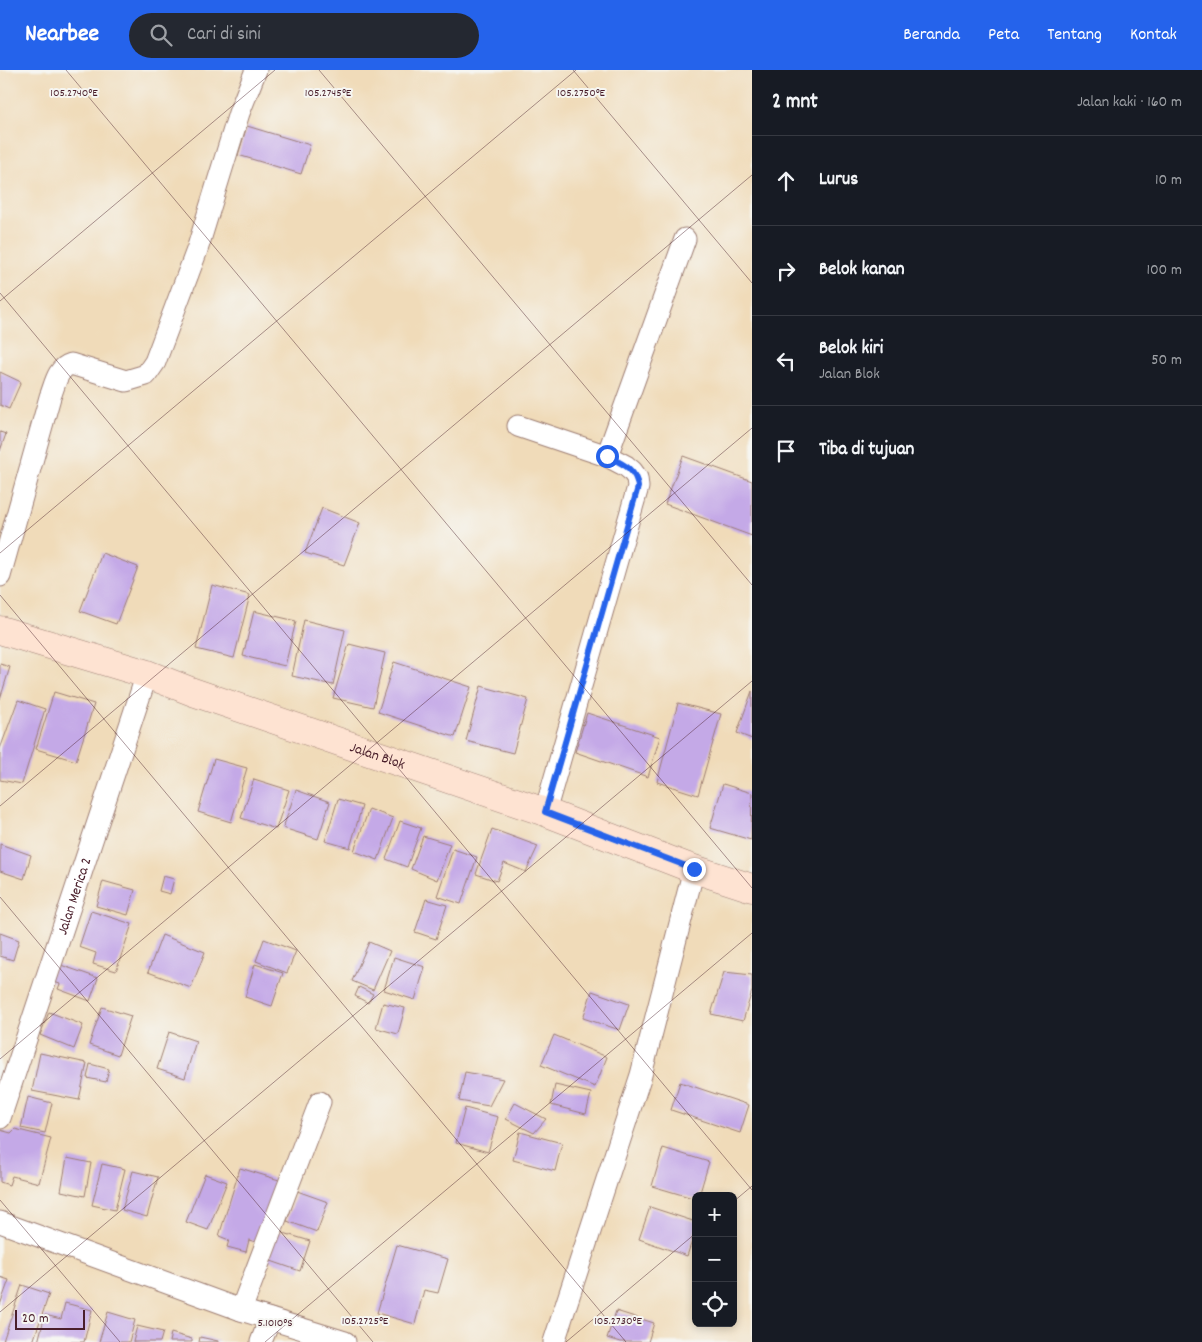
<!DOCTYPE html>
<html lang="id">
<head>
<meta charset="utf-8">
<style>
  :root { --surface:#171b24; --page:#242831; --text:#f1f3f6; --muted:#9ea1a6; --line:#363941; --accent:#2563eb }
  body { margin:0; font-family:Dekko,sans-serif; background:var(--page); color:var(--text) }
  .controls { position:absolute; right:15px; bottom:15px; display:grid; overflow:hidden; border-radius:8px; box-shadow:0 2px 8px #0003 }
  .controls button { width:45px; height:45px; display:grid; place-items:center; padding:0; border:0; border-bottom:1px solid var(--line); background:var(--surface); color:var(--text); font:25px sans-serif }
  .scale { position:absolute; left:15px; bottom:12px; width:70px; box-sizing:border-box; padding-left:5px; border:2px solid #4a1f2b; border-top:0; font-size:14px; line-height:18px; white-space:nowrap; color:#4a1f2b; -webkit-text-stroke:4px #f6f6f2; paint-order:stroke }
  .stop { position:absolute; width:15px; height:15px; margin:-11px; border:4px solid #2563eb; border-radius:50%; background:#fff }
  .stop.end { background:#2563eb; border-color:#fff; box-shadow:0 1px 5px #0008 }
  .list { margin:0; padding:0; list-style:none }
  h2 { display:flex; justify-content:space-between; align-items:center; height:65px; margin:0; padding:0 20px; font-size:21px }
  h2 small { font-size:16px; font-weight:400; color:var(--muted) }
  .list li { display:grid; grid-template-columns:32px 1fr auto; gap:15px; align-items:center; box-sizing:border-box; height:90px; padding:0 20px; border-top:1px solid var(--line) }
  .list b { display:block; font-size:19px; white-space:nowrap }
  .list p { margin:0; font-size:16px; white-space:nowrap; color:var(--muted) }
  .list em { font-size:16px; font-style:normal; color:var(--muted) }
  .icon { flex:none; width:28px; height:28px; fill:none; stroke:currentColor; stroke-width:2; stroke-linecap:round; stroke-linejoin:round }
  .map { position:relative; flex:none; width:752px; height:1272px; overflow:hidden }
  header { display:flex; align-items:center; gap:30px; box-sizing:border-box; height:70px; padding:0 25px; background:var(--accent); color:#fff }
  header strong { font-size:24px }
  nav { display:flex; gap:28px; margin-inline-start:auto; font-size:18px }
  .search { width:350px; height:45px; background:var(--page); display:flex; align-items:center; gap:12px; box-sizing:border-box; padding:0 18px; border-radius:28px; color:var(--muted); font-size:19px }
  main { display:flex }
  aside { flex:1; background:var(--surface) }
  .map>svg:first-child { display:block }
</style>
</head>
<body>
<header>
<strong>Nearbee</strong>
<div class="search"><svg class="icon" aria-label="search" viewBox="0 0 24 24"><circle cx="10" cy="10" r="6"/><path d="M15 15l6 6"/></svg>Cari di sini</div>
<nav><a>Beranda</a><a>Peta</a><a>Tentang</a><a>Kontak</a></nav>
</header>
<main>
<div class="map">
<svg width="752" height="1272" viewBox="0 0 752 1272">
  <rect width="100%" height="100%" fill="#f6f6f2"/>
  <filter id="ink" filterUnits="userSpaceOnUse"><feTurbulence type="fractalNoise" baseFrequency=".02" numOctaves="2"/><feDisplacementMap in="SourceGraphic" scale="10" xChannelSelector="R" yChannelSelector="G"/><feConvolveMatrix kernelMatrix="1 2 1 2 8 2 1 2 1" color-interpolation-filters="sRGB"/></filter>
  <filter id="wash" filterUnits="userSpaceOnUse"><feTurbulence type="fractalNoise" baseFrequency=".0096" numOctaves="4" result="noise"/><feDisplacementMap in="SourceGraphic" scale="20" xChannelSelector="R" yChannelSelector="G"/><feGaussianBlur stdDeviation="1.12" result="paint"/><feColorMatrix in="noise" values="0 0 0 0 0 0 0 0 0 0 0 0 0 0 0 0 0 1.4 0 .05"/><feComposite in="paint" operator="in"/></filter>
  <g filter="url(#wash)">
    <rect width="100%" height="100%" fill="#f0dbb9"/>
    <g id="blocks">
      <g fill="#c4a9e7">
        <path d="M247,56L310,75L301,104L238,85Z"/>
        <path d="M0,302L21,312L9,339L0,335Z"/>
        <path d="M0,362L6,364L0,381Z"/>
        <path d="M683,386L752,411V466L665,434Z"/>
        <path d="M322,438L360,453L344,495L305,483Z"/>
        <path d="M102,483L138,497L116,554L80,541Z"/>
        <path d="M212,515L250,525L234,588L196,579Z"/>
        <path d="M254,541L296,551L285,596L243,586Z"/>
        <path d="M304,550L345,560L333,615L292,606Z"/>
        <path d="M349,574L385,583L373,637L333,628Z"/>
        <path d="M394,592L471,617L455,667L378,642Z"/>
        <path d="M0,594L10,597L0,629Z"/>
        <path d="M481,616L528,629L513,683L466,671Z"/>
        <path d="M752,621V669L737,663Z"/>
        <path d="M54,622L94,634L76,691L36,679Z"/>
        <path d="M18,630L45,639L22,714L0,710V679Z"/>
        <path d="M678,633L721,644L698,725L657,712Z"/>
        <path d="M587,643L660,667L648,707L575,682Z"/>
        <path d="M214,689L247,698L231,752L198,742Z"/>
        <path d="M254,709L289,720L276,759L241,748Z"/>
        <path d="M723,714L752,723L751,770L710,758Z"/>
        <path d="M296,720L330,732L318,769L283,758Z"/>
        <path d="M338,729L362,736L350,778L325,771Z"/>
        <path d="M369,739L393,748L378,790L354,781Z"/>
        <path d="M400,751L421,758L407,797L386,789Z"/>
        <path d="M492,759L538,776L526,802L504,793L497,811L476,804Z"/>
        <path d="M423,766L450,774L437,810L411,799Z"/>
        <path d="M0,774L31,785L24,809L0,801Z"/>
        <path d="M453,779L477,787L461,834L437,826Z"/>
        <path d="M163,806L174,809L170,824L159,821Z"/>
        <path d="M103,811L135,820L128,845L96,836Z"/>
        <path d="M426,829L447,835L436,869L415,862Z"/>
        <path d="M91,841L132,854L116,901L93,894L96,883L79,877Z"/>
        <path d="M0,863L19,870L13,890L0,886Z"/>
        <path d="M162,865L205,882L191,918L148,902Z"/>
        <path d="M264,869L296,881L287,903L256,891Z"/>
        <path d="M369,872L390,881L373,920L352,911Z"/>
        <path d="M394,887L425,897L415,930L384,920Z"/>
        <path d="M55,893L98,908L90,931L58,919L60,914L48,910Z"/>
        <path d="M255,894L283,903L272,936L245,927Z"/>
        <path d="M724,902L752,905V921L743,951L711,944Z"/>
        <path d="M359,917L373,924L368,933L355,926Z"/>
        <path d="M592,921L629,934L620,960L583,948Z"/>
        <path d="M383,933L405,938L398,964L376,958Z"/>
        <path d="M102,937L131,946L118,985L89,975Z"/>
        <path d="M49,942L83,955L74,979L40,965Z"/>
        <path d="M169,962L196,971L185,1008L157,999Z"/>
        <path d="M554,965L607,987L595,1017L541,995Z"/>
        <path d="M40,983L87,993L79,1030L32,1021Z"/>
        <path d="M90,994L109,999L106,1012L87,1008Z"/>
        <path d="M465,1002L503,1009L489,1036L459,1031Z"/>
        <path d="M680,1012L749,1035L740,1063L671,1040Z"/>
        <path d="M555,1015L591,1023L586,1044L551,1035Z"/>
        <path d="M28,1027L52,1033L45,1063L21,1058Z"/>
        <path d="M515,1033L546,1049L534,1063L506,1049Z"/>
        <path d="M465,1038L498,1047L488,1082L456,1073Z"/>
        <path d="M15,1059L51,1068L39,1113L12,1106L9,1115L0,1112V1060L11,1063Z"/>
        <path d="M520,1062L562,1073L555,1101L513,1090Z"/>
        <path d="M663,1078L709,1092L699,1126H696V1129L652,1116Z"/>
        <path d="M67,1088L91,1093L85,1126L61,1121Z"/>
        <path d="M102,1094L125,1099L115,1140L92,1135Z"/>
        <path d="M240,1098L279,1110L259,1173L249,1170L246,1182L227,1177L229,1170L219,1166Z"/>
        <path d="M133,1101L158,1107L147,1147L122,1140Z"/>
        <path d="M205,1104L227,1112L208,1160L186,1152Z"/>
        <path d="M297,1121L328,1132L317,1162L287,1151Z"/>
        <path d="M650,1137L696,1152V1159L687,1186L639,1169Z"/>
        <path d="M277,1161L310,1171L300,1201L268,1190Z"/>
        <path d="M397,1175L448,1189L438,1223L424,1220L415,1254L377,1243Z"/>
        <path d="M0,1207L9,1210L0,1235Z"/>
        <path d="M22,1215L49,1224L33,1272H5L3,1271Z"/>
        <path d="M65,1233L92,1240L84,1272H38L45,1245L61,1249Z"/>
        <path d="M616,1241L654,1253L648,1272H620L607,1268Z"/>
        <path d="M108,1242L135,1250L129,1272H99Z"/>
        <path d="M137,1256L163,1262L160,1272H133Z"/>
        <path d="M171,1263L192,1269V1272H169Z"/>
        <path d="M200,1267L218,1271V1272H199Z"/>
      </g>
    </g>
  </g>
  <g filter="url(#ink)">
    <use href="#blocks" fill-opacity="0" stroke="#9d7d72" stroke-width="1"/>
    <g fill="none" stroke-linecap="round" stroke-linejoin="round">
      <defs>
        <g id="street">
          <path d="M518,356L607,386L626,396L632,401L637,408L638,417L545,742"/>
          <path d="M607,386L685,169"/>
          <path d="M0,506L50,327C55,315 57,298 71,294L126,311L146,305L155,292L197,180L239,43L256,0"/>
          <path id="s1" d="M0,1048L147,604"/>
          <path d="M0,1152L241,1240L345,1272"/>
          <path d="M241,1240L320,1032"/>
          <path d="M261,1272L270,1249"/>
          <path d="M554,1272L641,1005L694,799"/>
        </g>
        <g id="secondary">
          <path id="s2" d="M0,560L147,604L193,622L545,742L685,796L752,818"/>
        </g>
      </defs>
      <use href="#street" stroke="#9d7d72" stroke-width="23"/>
      <use href="#secondary" stroke="#9d7d72" stroke-width="29"/>
      <use href="#street" stroke="#fff" stroke-width="21"/>
      <use href="#secondary" stroke="#fee3d2" stroke-width="28"/>
    </g>
  </g>
  <g fill="none" stroke-linecap="round" stroke-linejoin="round" filter="url(#ink)">
    <path stroke="#2563eb" stroke-width="6" d="M607,386C621,393 636,398 638,417L545,742L694,799"/>
  </g>
  <path fill="none" stroke="#4a1f2b" stroke-width="1" stroke-opacity="0.45" d="M66,0L752,818M319,0L752,515M573,0L752,213M0,223L752,1120M0,231L275,0M0,483L576,0M0,525L626,1272M0,736L752,105M0,827L373,1272M0,989L752,358M0,1130L120,1272M733,1132L752,1116M0,1242L752,611M265,1272L752,863M566,1272L696,1163"/>
  <g text-anchor="middle" stroke-width="4" stroke-linejoin="round" paint-order="stroke">
    <g font-size="15" fill="#4a1f2b" stroke="#f6f6f2">
      <text dy="5" stroke="none"><textPath href="#s2" startOffset="398">Jalan Blok</textPath></text>
      <text dy="5" stroke="none"><textPath href="#s1" startOffset="234">Jalan Merica 2</textPath></text>
    </g>
  </g>
  <g font-size="12" text-anchor="middle" fill="#4a1f2b" stroke="#f6f6f2" stroke-width="4" stroke-linejoin="round" paint-order="stroke">
    <text x="74" y="26">105.2740°E</text>
    <text x="328" y="26">105.2745°E</text>
    <text x="581" y="26">105.2750°E</text>
    <text x="365" y="1254">105.2725°E</text>
    <text x="618" y="1254">105.2730°E</text>
    <text x="275" y="1256">5.1010°S</text>
  </g>
</svg>
<div class="controls">
<button>+</button>
<button>−</button>
<button><svg class="icon" aria-label="locate" viewBox="0 0 24 24"><circle cx="12" cy="12" r="6"/><path d="M12 2v4M12 18v4M2 12h4M18 12h4"/></svg></button>
</div>
<div class="scale">20 m</div>
<div class="stop" style="left:607px;top:386px"></div>
<div class="stop end" style="left:694px;top:799px"></div>
</div>
<aside>
<h2>2 mnt<small>Jalan kaki · 160 m</small></h2>
<ul class="list">
<li><svg class="icon" aria-label="ahead" viewBox="0 0 24 24"><path d="M12 20V5M6 11l6-6 6 6"/></svg><div><b>Lurus</b></div><em>10 m</em></li>
<li><svg class="icon" aria-label="right" viewBox="0 0 24 24"><path d="M7 20v-9h11M14 6l5 5-5 5"/></svg><div><b>Belok kanan</b></div><em>100 m</em></li>
<li><svg class="icon" aria-label="left" viewBox="0 0 24 24"><path d="M17 20v-9H6M10 6l-5 5 5 5"/></svg><div><b>Belok kiri</b><p>Jalan Blok</p></div><em>50 m</em></li>
<li><svg class="icon" aria-label="arrive" viewBox="0 0 24 24"><path d="M6 21V4h12l-3 4 3 4H6"/></svg><div><b>Tiba di tujuan</b></div></li>
</ul>
</aside>
</main>
</body>
</html>
